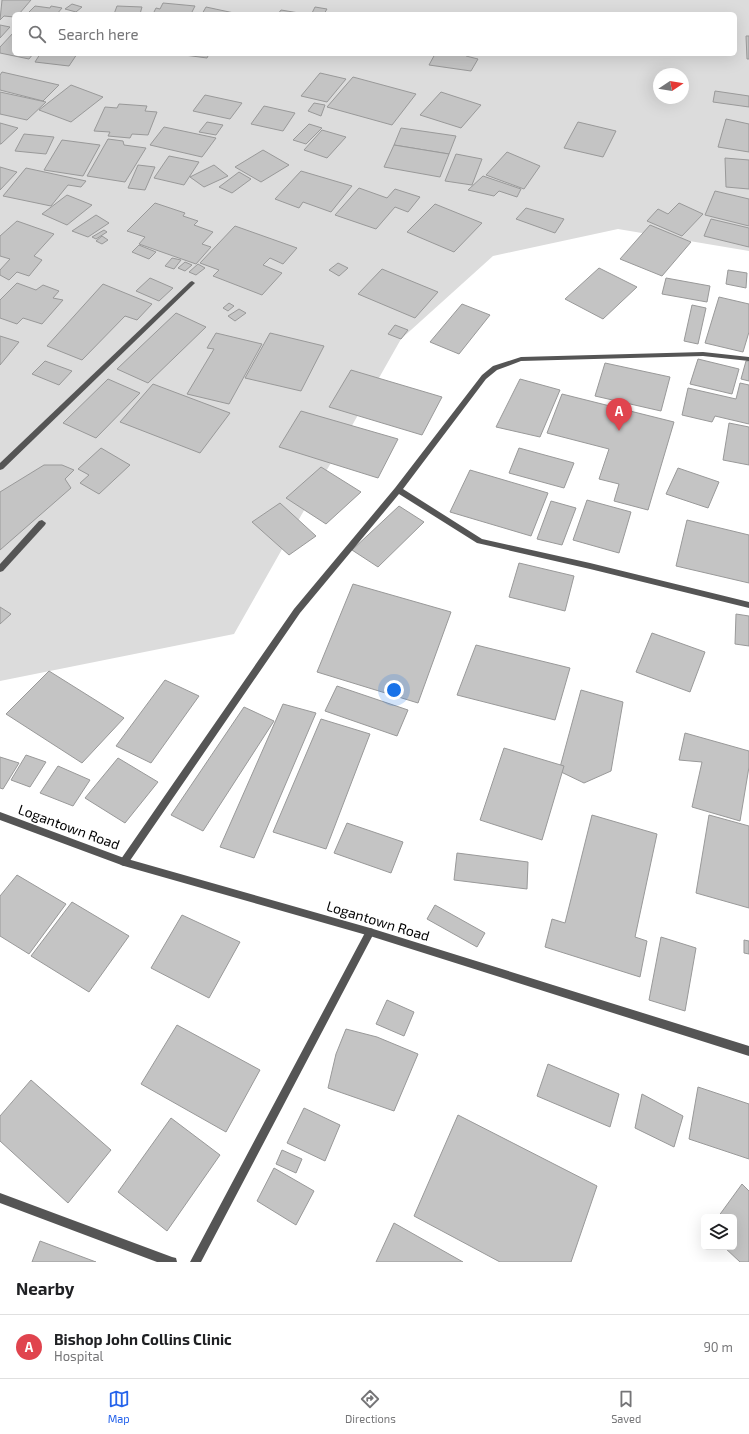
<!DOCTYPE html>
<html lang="en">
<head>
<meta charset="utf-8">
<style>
  :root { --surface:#fff; --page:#f2f2f2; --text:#202124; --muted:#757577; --line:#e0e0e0; --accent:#2563eb }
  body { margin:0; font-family:"Exo 2",sans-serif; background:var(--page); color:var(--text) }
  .controls { position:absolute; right:12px; bottom:12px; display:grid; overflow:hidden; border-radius:6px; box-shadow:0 4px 16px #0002 }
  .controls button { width:36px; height:36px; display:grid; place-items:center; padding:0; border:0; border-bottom:1px solid var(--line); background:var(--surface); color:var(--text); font:20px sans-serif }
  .compass { position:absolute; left:653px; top:68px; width:36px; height:36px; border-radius:50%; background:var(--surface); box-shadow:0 4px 16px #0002; rotate:78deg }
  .you { position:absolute; left:394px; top:690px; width:14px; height:14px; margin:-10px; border:3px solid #fff; border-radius:50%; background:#1a73e8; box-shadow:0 0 0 6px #1a73e833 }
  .badge { display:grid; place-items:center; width:26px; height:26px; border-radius:50%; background:var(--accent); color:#fff; font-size:13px; font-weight:700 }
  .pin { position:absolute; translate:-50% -33px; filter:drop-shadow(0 1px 2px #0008) }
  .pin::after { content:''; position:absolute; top:21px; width:14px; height:12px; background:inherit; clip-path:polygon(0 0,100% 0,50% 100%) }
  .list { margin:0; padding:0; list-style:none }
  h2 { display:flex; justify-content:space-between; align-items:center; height:52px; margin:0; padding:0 16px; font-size:17px }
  h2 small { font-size:13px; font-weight:400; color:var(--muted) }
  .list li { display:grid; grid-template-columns:26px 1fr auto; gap:12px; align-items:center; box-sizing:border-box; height:64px; padding:0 16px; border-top:1px solid var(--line) }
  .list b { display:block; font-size:15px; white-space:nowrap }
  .list p { margin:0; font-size:13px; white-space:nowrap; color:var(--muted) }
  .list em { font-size:13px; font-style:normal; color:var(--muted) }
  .icon { flex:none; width:22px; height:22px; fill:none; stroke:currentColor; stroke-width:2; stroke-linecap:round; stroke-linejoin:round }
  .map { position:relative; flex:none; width:749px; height:1262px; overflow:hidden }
  .search { position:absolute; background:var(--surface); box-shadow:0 4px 16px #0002; left:12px; right:12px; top:12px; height:44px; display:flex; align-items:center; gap:10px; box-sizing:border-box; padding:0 14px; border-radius:6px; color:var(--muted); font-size:15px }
  .sheet { height:116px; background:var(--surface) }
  nav { display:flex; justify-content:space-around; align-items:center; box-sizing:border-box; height:56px; border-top:1px solid var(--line); background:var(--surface); font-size:11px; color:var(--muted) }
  nav a { display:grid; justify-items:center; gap:2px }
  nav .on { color:var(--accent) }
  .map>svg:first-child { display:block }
</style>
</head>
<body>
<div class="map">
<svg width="749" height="1262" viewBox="0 0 749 1262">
  <rect width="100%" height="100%" fill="#fff"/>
  <path fill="#dcdcdc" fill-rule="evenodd" d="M0,0H749V251L618,229L493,256L401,339L234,634L0,681ZM14,14H735V54H14ZM659,74H683V98H659Z"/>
  <g fill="#c4c4c4" stroke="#999">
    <path d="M2,0H31L19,14H14V17L4,16L0,20Z"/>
    <path d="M163,3L195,6L191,14H153L156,8L160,9Z"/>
    <path d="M72,4L82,7L76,12L65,9Z"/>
    <path d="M35,6L50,8L51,6L62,8L57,14H27Z"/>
    <path d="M117,6L142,7L140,14H114Z"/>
    <path d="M206,7L234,13L202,14Z"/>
    <path d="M315,7L327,9L324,14L312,13Z"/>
    <path d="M281,10L305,14H278Z"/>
    <path d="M0,25L10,27L0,38Z"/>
    <path d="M14,32V54H33L29,59L0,53V47Z"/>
    <path d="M746,36H749V59H747Z"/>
    <path d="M40,54L47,55L77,54L69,66L35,62Z"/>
    <path d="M177,54H209L207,58Z"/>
    <path d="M435,54H467L466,56L478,59L471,71L429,65Z"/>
    <path d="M2,72L59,85L43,101L0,90V75Z"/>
    <path d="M320,73L346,79L327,102L301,96Z"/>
    <path d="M353,77L416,94L392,125L327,107Z"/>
    <path d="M71,85L103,97L71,122L39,110Z"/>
    <path d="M715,91L749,96V107L713,102Z"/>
    <path d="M0,92L46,102L27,120L0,114Z"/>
    <path d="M441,92L481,105L461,128L420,115Z"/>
    <path d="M205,95L242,103L230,119L193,111Z"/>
    <path d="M314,103L325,105L321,116L308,111Z"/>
    <path d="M119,104L147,106L145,111L157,112L148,135L132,134L130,138L108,136L110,132L94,131L105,107L117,108Z"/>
    <path d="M264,106L295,113L283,131L251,124Z"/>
    <path d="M726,119L749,124V152L718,147Z"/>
    <path d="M207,122L223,125L216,135L199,132Z"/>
    <path d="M578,122L616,131L603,157L564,148Z"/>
    <path d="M0,123L18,128L1,144H0Z"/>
    <path d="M309,124L322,128L306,144L293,140Z"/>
    <path d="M164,127L216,138L202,157L150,145Z"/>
    <path d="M401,128L456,136L449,154L394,145Z"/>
    <path d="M322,130L346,137L327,158L304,150Z"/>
    <path d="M24,134L54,137L46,154L15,151Z"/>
    <path d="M108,139L123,141L124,145L146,148L125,182L87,176Z"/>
    <path d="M62,140L100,145L83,176L44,170Z"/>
    <path d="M394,145L449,154L440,177L384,167Z"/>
    <path d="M263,150L289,165L261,182L235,167Z"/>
    <path d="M507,152L540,166L524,189L486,175Z"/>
    <path d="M456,154L482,159L472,185L445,181Z"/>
    <path d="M169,156L199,162L184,185L154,178Z"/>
    <path d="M725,158L749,160V189L726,187Z"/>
    <path d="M138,165L155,167L145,190L128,188Z"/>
    <path d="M214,165L228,176L204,187L190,177Z"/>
    <path d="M0,167L17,172L0,190Z"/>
    <path d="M26,168L86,181L81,187L68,185L51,206L3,196Z"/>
    <path d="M301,171L352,186L331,212L303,202L299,208L275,199Z"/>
    <path d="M239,172L251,179L232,193L219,187Z"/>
    <path d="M483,176L521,189L517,197L499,191L494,196L468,190Z"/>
    <path d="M359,188L387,198L395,189L420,197L408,212L395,207L376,229L335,215Z"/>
    <path d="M715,191L749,199V226L705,215Z"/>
    <path d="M67,195L92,205L67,225L42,214Z"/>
    <path d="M155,203L185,213L183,216L198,221L194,225L213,232L202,244L211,247L196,264L139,244L145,237L127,231Z"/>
    <path d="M679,203L703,214L682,236L647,221L658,209L668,214Z"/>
    <path d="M435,204L482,223L454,252L407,232Z"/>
    <path d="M526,208L564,219L555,233L516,219Z"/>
    <path d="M96,215L109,223L88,237L72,231Z"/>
    <path d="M711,219L749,228V247L704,236Z"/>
    <path d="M17,221L54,234L34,256L42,260L29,276L17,272L9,280L0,275V270L10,259L0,256V236Z"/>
    <path d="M650,225L691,242L662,276L620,259Z"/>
    <path d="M235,226L297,248L283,264L270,258L263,265L282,273L262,295L213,276L219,270L200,263Z"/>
    <path d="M104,230L107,232L96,239L92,237Z"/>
    <path d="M102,236L108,240L102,244L96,241Z"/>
    <path d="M139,245L156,252L149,259L132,252Z"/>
    <path d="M172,258L181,260L174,269L165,266Z"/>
    <path d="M185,262L192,265L185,271L178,268Z"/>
    <path d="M338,263L348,268L339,276L329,270Z"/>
    <path d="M198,264L205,268L196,275L189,272Z"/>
    <path d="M599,268L637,287L603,319L565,299Z"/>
    <path d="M382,269L438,292L415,318L358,294Z"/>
    <path d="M728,270L747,273L746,288L726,284Z"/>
    <path d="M150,278L173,288L159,301L136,291Z"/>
    <path d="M666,278L710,286L707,302L662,294Z"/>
    <path d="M17,283L36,290L43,285L59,291L53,298L63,300L42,324L23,318L17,324L0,318V300Z"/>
    <path d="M103,284L152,304L137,320L125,316L82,360L47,346Z"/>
    <path d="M719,297L749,304V332L743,352L705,343Z"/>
    <path d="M229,303L234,306L228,311L223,308Z"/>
    <path d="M462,304L490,315L459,354L430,342Z"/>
    <path d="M692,305L706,308L698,344L684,341Z"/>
    <path d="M239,309L246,313L235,321L228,316Z"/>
    <path d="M176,313L206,327L148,383L117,369Z"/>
    <path d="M395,325L408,330L401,339L388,334Z"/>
    <path d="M216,333L262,344L229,404L187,394L214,349L207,348Z"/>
    <path d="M270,333L324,346L301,391L245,378Z"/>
    <path d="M0,336L19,342L0,365Z"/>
    <path d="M698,359L739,369L732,394L690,384Z"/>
    <path d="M45,361L72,371L59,385L32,374Z"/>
    <path d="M746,361H749V381L741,379Z"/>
    <path d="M605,363L670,377L661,411L595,396Z"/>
    <path d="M351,370L442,397L422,435L329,407Z"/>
    <path d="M108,379L140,393L96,438L63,423Z"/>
    <path d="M520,379L560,390L540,437L496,427Z"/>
    <path d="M740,383L749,385V424L715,416L712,422L682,415L688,388L736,399Z"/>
    <path d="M153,384L230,413L200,453L120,422Z"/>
    <path d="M562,394L674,422L648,510L614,501L619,484L599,479L609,449L547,433Z"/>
    <path d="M301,411L398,439L378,478L279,447Z"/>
    <path d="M729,423L749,427V465L723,460Z"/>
    <path d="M101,448L130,465L99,494L80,483L89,475L78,469Z"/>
    <path d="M519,448L574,463L564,488L509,473Z"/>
    <path d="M44,465H62L74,470L65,479L71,488L0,550V492Z"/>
    <path d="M321,467L361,492L326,524L286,498Z"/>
    <path d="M678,468L719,482L708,508L666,494Z"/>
    <path d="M470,470L548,493L531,536L450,512Z"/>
    <path d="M587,500L631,512L619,553L573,540Z"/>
    <path d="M551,501L576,508L562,545L537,539Z"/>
    <path d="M280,503L316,536L289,555L252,522Z"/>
    <path d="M399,506L424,522L378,567L352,550Z"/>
    <path d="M687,520L749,535V583L676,566Z"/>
    <path d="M519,563L574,576L565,611L509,597Z"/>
    <path d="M353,584L451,612L418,703L317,672Z"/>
    <path d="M0,607L11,614L0,624Z"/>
    <path d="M736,614L749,616V646L735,644Z"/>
    <path d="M652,633L705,652L690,692L636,672Z"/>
    <path d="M476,645L570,668L555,720L457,695Z"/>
    <path d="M49,671L124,718L82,763L6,714Z"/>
    <path d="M165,680L199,696L151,763L116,746Z"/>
    <path d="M337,686L408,710L397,736L325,711Z"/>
    <path d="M581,690L623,702L611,771L584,783L559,771Z"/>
    <path d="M283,704L316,713L254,858L220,847Z"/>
    <path d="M244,707L274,721L203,831L171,815Z"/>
    <path d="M321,719L370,734L326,849L273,832Z"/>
    <path d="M685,733L749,751V767L740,821L692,807L702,762L679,760Z"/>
    <path d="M504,748L564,766L542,840L480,820Z"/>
    <path d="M26,755L46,762L30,787L11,780Z"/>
    <path d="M0,757L19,763L3,789L0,788Z"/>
    <path d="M118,758L158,782L125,823L85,798Z"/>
    <path d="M58,766L90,780L73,806L40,793Z"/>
    <path d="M592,815L657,834L635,937L647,941L640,977L545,947L552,919L565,923Z"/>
    <path d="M709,815L749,826V908L696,893Z"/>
    <path d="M347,823L403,842L391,873L334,853Z"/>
    <path d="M457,853L528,862L527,889L454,880Z"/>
    <path d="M17,875L66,904L29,954L0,936V896Z"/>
    <path d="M72,902L129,936L89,992L31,956Z"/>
    <path d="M435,905L485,933L477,947L427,919Z"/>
    <path d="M182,915L240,942L209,998L151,968Z"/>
    <path d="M661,937L696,948L685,1011L649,1000Z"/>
    <path d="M744,940L749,941V954L744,953Z"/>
    <path d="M387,1000L414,1012L404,1036L376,1024Z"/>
    <path d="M177,1025L260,1070L226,1132L141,1084Z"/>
    <path d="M346,1029L377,1037L418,1054L394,1111L328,1088L336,1054Z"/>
    <path d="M548,1064L619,1094L610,1127L537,1096Z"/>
    <path d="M31,1080L111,1150L68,1203L0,1141V1116Z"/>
    <path d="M698,1087L749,1104V1159L689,1139Z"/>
    <path d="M642,1094L683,1116L674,1147L635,1128Z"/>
    <path d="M304,1108L340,1125L325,1161L287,1143Z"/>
    <path d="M458,1115L597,1186L571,1262H500L414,1216Z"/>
    <path d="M171,1118L220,1155L167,1231L118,1192Z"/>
    <path d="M282,1150L302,1159L296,1173L276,1164Z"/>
    <path d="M274,1168L314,1191L296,1225L257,1201Z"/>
    <path d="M742,1184L749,1191V1262H740L724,1247H734V1217H718Z"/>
    <path d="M394,1223L463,1262H376Z"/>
    <path d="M40,1241L96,1262H32Z"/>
  </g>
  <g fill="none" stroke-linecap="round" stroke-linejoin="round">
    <g fill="#555" fill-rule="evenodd">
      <path d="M192,281L195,283L194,284L3,469L0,470V463L190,282Z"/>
      <path d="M703,352L749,357V361L703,356L521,361L497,370L486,379L403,489L482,539L590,563L749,602V608L590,569L477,543L399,494L300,613L127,865L124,866L121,865L119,862L121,859L294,609L395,488L482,375L493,366L521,357Z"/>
      <path d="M42,520L46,523L45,525L3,571L0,572V564L39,521Z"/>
      <path d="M370,928L373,929L375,932L373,935L201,1262H190L367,929Z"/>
      <path d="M0,1193L172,1257L176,1258L177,1262H157L0,1203Z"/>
    </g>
    <path fill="#555" fill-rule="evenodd" d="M0,812L124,858L370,928L749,1046V1056L370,936L124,866L0,820Z"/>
  </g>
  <g text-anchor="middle" stroke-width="3" stroke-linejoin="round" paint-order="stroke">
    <g font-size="14" fill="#000" stroke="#fff">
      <text transform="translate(69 827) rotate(20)" y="5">Logantown Road</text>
      <text transform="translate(378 921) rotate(17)" y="5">Logantown Road</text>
    </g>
  </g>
</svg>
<div class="controls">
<button><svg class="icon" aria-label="layers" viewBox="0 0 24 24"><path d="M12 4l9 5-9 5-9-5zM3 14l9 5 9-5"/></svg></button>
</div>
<svg class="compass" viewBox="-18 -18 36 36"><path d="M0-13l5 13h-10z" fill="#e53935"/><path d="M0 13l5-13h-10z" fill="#757577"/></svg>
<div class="you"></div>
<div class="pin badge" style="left:619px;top:431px;background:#e0444e">A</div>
<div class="search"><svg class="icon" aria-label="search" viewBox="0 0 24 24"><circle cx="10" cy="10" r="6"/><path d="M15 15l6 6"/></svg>Search here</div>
</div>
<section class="sheet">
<h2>Nearby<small></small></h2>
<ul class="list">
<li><span class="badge" style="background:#e0444e">A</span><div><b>Bishop John Collins Clinic</b><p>Hospital</p></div><em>90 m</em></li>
</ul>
</section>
<nav>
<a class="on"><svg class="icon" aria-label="map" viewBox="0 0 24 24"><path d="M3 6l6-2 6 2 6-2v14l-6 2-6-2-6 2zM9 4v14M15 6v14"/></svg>Map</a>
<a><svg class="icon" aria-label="directions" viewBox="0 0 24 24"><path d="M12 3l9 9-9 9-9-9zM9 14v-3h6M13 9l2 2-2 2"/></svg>Directions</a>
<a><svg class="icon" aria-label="saved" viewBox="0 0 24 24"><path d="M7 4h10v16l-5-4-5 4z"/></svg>Saved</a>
</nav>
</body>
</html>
